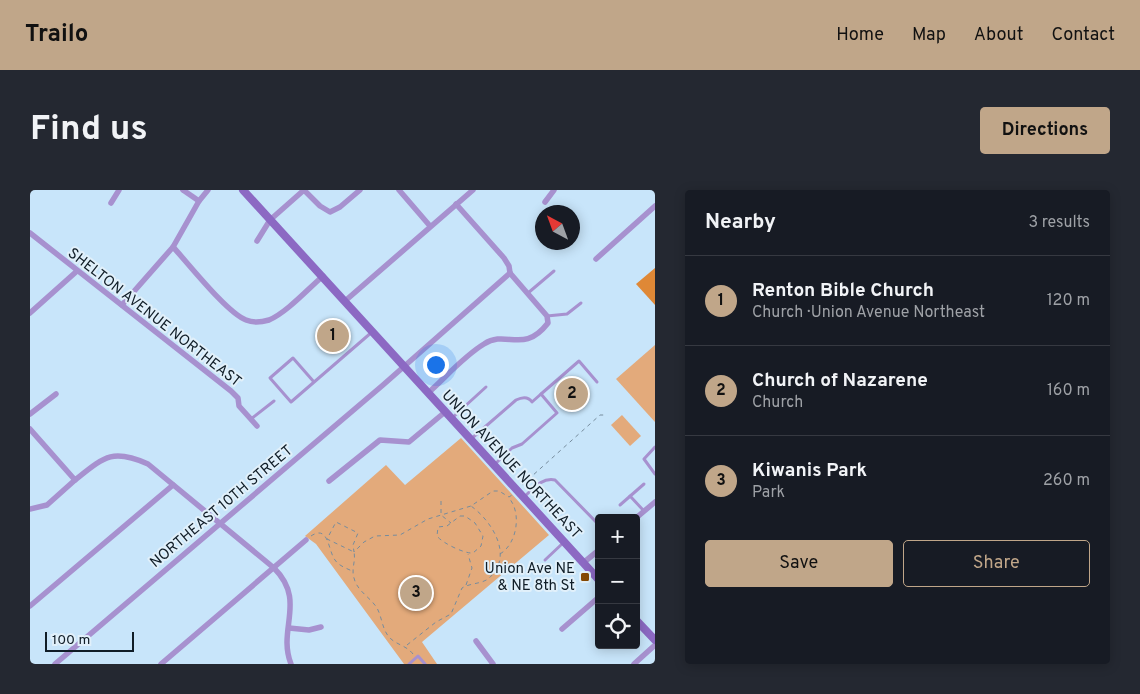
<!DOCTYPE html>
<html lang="en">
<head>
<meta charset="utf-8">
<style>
  :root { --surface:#171b24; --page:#242831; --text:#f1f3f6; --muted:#9ea1a6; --line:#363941; --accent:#c0a689 }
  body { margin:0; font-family:Overpass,sans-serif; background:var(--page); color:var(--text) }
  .controls { position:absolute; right:15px; bottom:15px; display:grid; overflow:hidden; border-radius:5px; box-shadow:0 2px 12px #0003 }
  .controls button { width:45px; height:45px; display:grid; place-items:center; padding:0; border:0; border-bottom:1px solid var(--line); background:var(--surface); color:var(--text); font:25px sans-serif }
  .compass { position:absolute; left:505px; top:15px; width:45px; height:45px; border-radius:50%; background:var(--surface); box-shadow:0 2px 12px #0003; rotate:319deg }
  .scale { position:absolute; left:15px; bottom:12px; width:89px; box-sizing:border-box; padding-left:5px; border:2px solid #101d27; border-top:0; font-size:14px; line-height:18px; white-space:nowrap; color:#101d27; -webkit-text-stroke:4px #e1f0fa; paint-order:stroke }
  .you { position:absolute; left:405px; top:174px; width:18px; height:18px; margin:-12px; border:4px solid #fff; border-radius:50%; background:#1a73e8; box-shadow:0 0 0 8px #1a73e833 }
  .badge { display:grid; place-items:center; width:32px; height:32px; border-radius:50%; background:var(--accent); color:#111; font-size:16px; font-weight:700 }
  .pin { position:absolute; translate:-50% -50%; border:2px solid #fff; box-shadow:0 1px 5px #0006 }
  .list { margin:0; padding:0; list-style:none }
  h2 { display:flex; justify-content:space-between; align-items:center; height:65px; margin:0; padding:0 20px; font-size:21px }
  h2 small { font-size:16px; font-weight:400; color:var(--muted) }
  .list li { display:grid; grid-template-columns:32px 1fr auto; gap:15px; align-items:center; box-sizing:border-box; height:90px; padding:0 20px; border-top:1px solid var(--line) }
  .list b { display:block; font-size:19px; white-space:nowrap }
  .list p { margin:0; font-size:16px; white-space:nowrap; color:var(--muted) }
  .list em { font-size:16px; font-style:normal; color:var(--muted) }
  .actions { display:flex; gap:10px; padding:15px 20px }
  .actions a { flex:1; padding:11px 0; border:1px solid var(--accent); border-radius:5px; text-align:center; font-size:18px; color:var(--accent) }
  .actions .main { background:var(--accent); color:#111 }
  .icon { flex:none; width:28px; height:28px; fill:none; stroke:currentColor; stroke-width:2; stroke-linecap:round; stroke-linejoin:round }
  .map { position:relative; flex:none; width:625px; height:474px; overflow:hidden; border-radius:5px }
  header { display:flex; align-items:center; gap:30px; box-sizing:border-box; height:70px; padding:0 25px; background:var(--accent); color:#111 }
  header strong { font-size:24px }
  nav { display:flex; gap:28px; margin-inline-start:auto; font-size:18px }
  .intro { display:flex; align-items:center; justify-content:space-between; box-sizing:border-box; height:120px; padding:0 30px }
  h1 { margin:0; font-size:35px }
  .button { padding:12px 22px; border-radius:5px; background:var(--accent); color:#111; font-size:18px; font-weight:700 }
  main { display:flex; gap:30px; padding:0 30px }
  aside { flex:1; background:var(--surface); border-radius:5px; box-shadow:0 2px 12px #0003 }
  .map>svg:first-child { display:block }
</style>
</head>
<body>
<header>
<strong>Trailo</strong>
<nav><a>Home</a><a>Map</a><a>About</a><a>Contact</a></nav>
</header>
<div class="intro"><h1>Find us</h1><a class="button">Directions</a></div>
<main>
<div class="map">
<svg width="625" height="474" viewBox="0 0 625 474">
  <rect width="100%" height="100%" fill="#c8e5fa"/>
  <g fill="#e3aa7b">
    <path d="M625,155V232L586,189Z"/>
    <path d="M592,225L611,246L600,256L581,235Z"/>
    <path d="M431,248L519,345L392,452L407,474H374L286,354L275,346L356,275L375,295Z"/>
  </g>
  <path fill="#df8836" d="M625,78V115L606,94Z"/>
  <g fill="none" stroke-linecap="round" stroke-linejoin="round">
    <g stroke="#768c9d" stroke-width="1" stroke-dasharray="4 4" stroke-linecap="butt">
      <path d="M492,295L570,225H575"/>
      <path d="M411,311V325L421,333"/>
      <path d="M430,326H435L445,333L453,346L451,356L443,363C435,364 412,353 407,346L408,337L417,336Z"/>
      <path d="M281,346C299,334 298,361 305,370C309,376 316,378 322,381"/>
      <path d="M470,364C487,354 492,323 479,308"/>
      <path d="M436,395L442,378L438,364"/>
      <path d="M377,455L406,432L421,424L432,398C440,393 451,394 458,389C485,367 462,331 441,316L463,301H469L479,307L482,305"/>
      <path d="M383,464C376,455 366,455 359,447C352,439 352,427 347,418C340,407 327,401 324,388C321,379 326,371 324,362L297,349L306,332L328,343L323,355L324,362L334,352L345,346L370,345L398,329L441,316"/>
    </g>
    <g stroke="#a791cf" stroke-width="3">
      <path d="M498,103L524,81"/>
      <path d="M517,126L537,124L551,113"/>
      <path d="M284,192L263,168L240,188L261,212L342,142"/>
      <path d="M511,204L549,171L567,192"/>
      <path d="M422,228L456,197"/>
      <path d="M221,229L244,211"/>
      <path d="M441,249L486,210C492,207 498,206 502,212L511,204L527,223L492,254L482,258L465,274"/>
      <path d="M625,257L614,269L625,284"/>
      <path d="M600,306L614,321"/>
      <path d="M494,307C503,299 512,287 525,290L569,335"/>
      <path d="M590,315L614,294"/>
      <path d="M515,370L533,353"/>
      <path d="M379,474L388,466L395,474"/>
    </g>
    <g stroke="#a791cf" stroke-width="5.5">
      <path d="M153,0L169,11"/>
      <path d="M274,0L290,16L300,22L310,17L330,0"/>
      <path d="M369,0L400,36"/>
      <path d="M515,12L524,0"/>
      <path d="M81,13L89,0"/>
      <path d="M426,14L474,68L479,76L480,83"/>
      <path d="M0,43L201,201L208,208L209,216L227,236"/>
      <path d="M227,51L240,30L274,0"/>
      <path d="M143,57C158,73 197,123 216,130C223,133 232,132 239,130C256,123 278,99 293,86"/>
      <path d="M566,69L625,16"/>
      <path d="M315,111L443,0"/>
      <path d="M92,115L143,57L169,11L178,0"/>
      <path d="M0,123L47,81"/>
      <path d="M398,203C416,187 434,166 454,154C477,139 493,165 518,133L517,126L480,83"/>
      <path d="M0,224L26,204"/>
      <path d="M0,239L45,290C74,267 82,258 118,274L244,378C277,411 247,439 261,474"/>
      <path d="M299,291L350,250L379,252L415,222"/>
      <path d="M0,319L17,315L45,290"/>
      <path d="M606,328L625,312"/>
      <path d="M553,373L569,360"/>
      <path d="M0,416L143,295"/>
      <path d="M259,438L279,440L291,437"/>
      <path d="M532,439L569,407"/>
      <path d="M446,451L463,474"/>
      <path d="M25,474L353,195L480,83"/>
      <path d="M131,474L276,350"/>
      <path d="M604,474L625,455"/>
    </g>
    <g stroke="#8c69c3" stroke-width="8">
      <path d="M213,0L569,390"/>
      <path d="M606,430L625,450"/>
    </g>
  </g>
  <rect fill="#854904" stroke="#e1f0fa" stroke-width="2" x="550" y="382" width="10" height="10" rx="2.5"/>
  <g text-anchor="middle" stroke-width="4" stroke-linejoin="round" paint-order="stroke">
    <g font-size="15" fill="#101d27" stroke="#e1f0fa">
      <text transform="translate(125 127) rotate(38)" y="5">SHELTON AVENUE NORTHEAST</text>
      <text transform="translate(482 274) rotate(47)" y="5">UNION AVENUE NORTHEAST</text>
      <text transform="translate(191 316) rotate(-40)" y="5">NORTHEAST 10TH STREET</text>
    </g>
    <g font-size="15" fill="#101d27" stroke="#e1f0fa" text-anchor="end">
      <text x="545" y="383">Union Ave NE<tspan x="545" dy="17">&amp; NE 8th St</tspan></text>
    </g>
  </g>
</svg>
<div class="controls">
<button>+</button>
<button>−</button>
<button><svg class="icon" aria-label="locate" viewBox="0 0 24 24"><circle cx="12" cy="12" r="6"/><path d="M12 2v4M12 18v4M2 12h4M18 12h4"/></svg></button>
</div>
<svg class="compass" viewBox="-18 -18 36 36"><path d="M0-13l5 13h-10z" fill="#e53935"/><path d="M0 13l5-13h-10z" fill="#9ea1a6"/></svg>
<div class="scale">100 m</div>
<div class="you"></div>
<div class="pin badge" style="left:303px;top:146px">1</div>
<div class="pin badge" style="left:542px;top:204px">2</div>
<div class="pin badge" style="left:386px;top:403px">3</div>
</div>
<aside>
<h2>Nearby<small>3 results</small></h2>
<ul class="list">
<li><span class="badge">1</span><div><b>Renton Bible Church</b><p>Church · Union Avenue Northeast</p></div><em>120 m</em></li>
<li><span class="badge">2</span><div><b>Church of Nazarene</b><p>Church</p></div><em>160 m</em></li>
<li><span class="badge">3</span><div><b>Kiwanis Park</b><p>Park</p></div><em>260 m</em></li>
</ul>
<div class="actions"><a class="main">Save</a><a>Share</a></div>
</aside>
</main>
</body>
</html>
